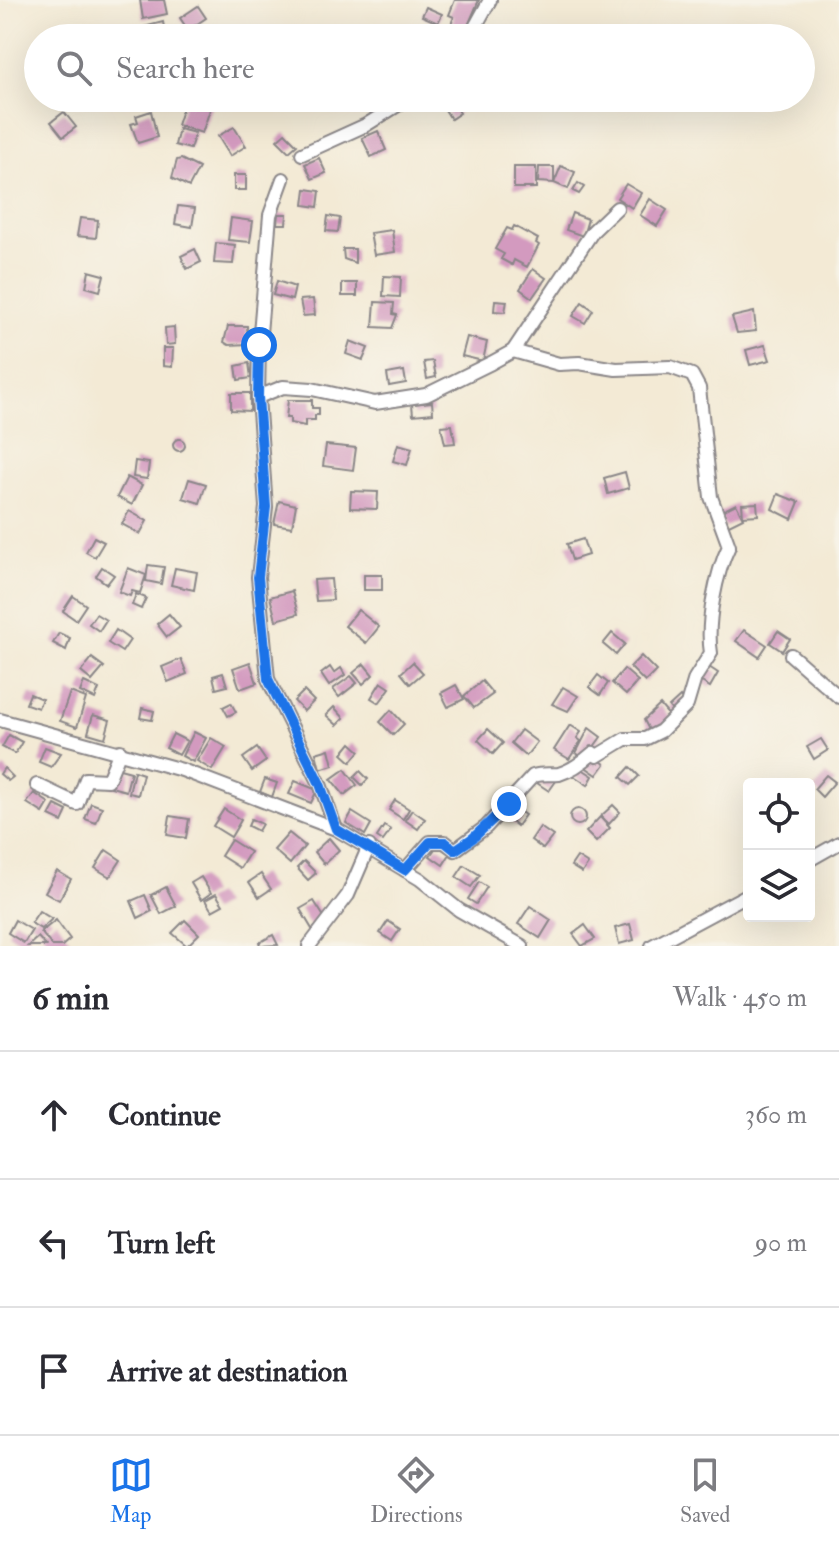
<!DOCTYPE html>
<html lang="en">
<head>
<meta charset="utf-8">
<style>
  :root { --surface:#fff; --page:#f2f2f3; --text:#2b2b33; --muted:#7c7c81; --line:#e1e1e2; --accent:#1a73e8 }
  body { margin:0; font-family:"IM FELL Double Pica",serif; background:var(--page); color:var(--text) }
  .controls { position:absolute; right:24px; bottom:24px; display:grid; overflow:hidden; border-radius:8px; box-shadow:0 8px 32px #0002 }
  .controls button { width:72px; height:72px; display:grid; place-items:center; padding:0; border:0; border-bottom:2px solid var(--line); background:var(--surface); color:var(--text); font:40px sans-serif }
  .stop { position:absolute; width:24px; height:24px; margin:-18px; border:6px solid #1a73e8; border-radius:50%; background:#fff }
  .stop.end { background:#1a73e8; border-color:#fff; box-shadow:0 2px 8px #0008 }
  .list { margin:0; padding:0; list-style:none }
  h2 { display:flex; justify-content:space-between; align-items:center; height:104px; margin:0; padding:0 32px; font-size:34px }
  h2 small { font-size:26px; font-weight:400; color:var(--muted) }
  .list li { display:grid; grid-template-columns:52px 1fr auto; gap:24px; align-items:center; box-sizing:border-box; height:128px; padding:0 32px; border-top:2px solid var(--line) }
  .list b { display:block; font-size:30px; white-space:nowrap }
  .list em { font-size:26px; font-style:normal; color:var(--muted) }
  .icon { flex:none; width:44px; height:44px; fill:none; stroke:currentColor; stroke-width:2; stroke-linecap:round; stroke-linejoin:round }
  .map { position:relative; flex:none; width:839px; height:946px; overflow:hidden }
  .search { position:absolute; background:var(--surface); box-shadow:0 8px 32px #0002; left:24px; right:24px; top:24px; height:88px; display:flex; align-items:center; gap:20px; box-sizing:border-box; padding:0 28px; border-radius:44px; color:var(--muted); font-size:30px }
  .sheet { height:488px; background:var(--surface) }
  nav { display:flex; justify-content:space-around; align-items:center; box-sizing:border-box; height:112px; border-top:2px solid var(--line); background:var(--surface); font-size:22px; color:var(--muted) }
  nav a { display:grid; justify-items:center; gap:4px }
  nav .on { color:var(--accent) }
  .map>svg:first-child { display:block }
</style>
</head>
<body>
<div class="map">
<svg width="839" height="946" viewBox="0 0 839 946">
  <rect width="100%" height="100%" fill="#f7f3e8"/>
  <filter id="ink" filterUnits="userSpaceOnUse"><feTurbulence type="fractalNoise" baseFrequency=".0125" numOctaves="2"/><feDisplacementMap in="SourceGraphic" scale="16" xChannelSelector="R" yChannelSelector="G"/><feConvolveMatrix kernelMatrix="1 2 1 2 8 2 1 2 1" color-interpolation-filters="sRGB"/></filter>
  <filter id="wash" filterUnits="userSpaceOnUse"><feTurbulence type="fractalNoise" baseFrequency=".006" numOctaves="4" result="noise"/><feDisplacementMap in="SourceGraphic" scale="32" xChannelSelector="R" yChannelSelector="G"/><feGaussianBlur stdDeviation="1.8" result="paint"/><feColorMatrix in="noise" values="0 0 0 0 0 0 0 0 0 0 0 0 0 0 0 0 0 1.4 0 .05"/><feComposite in="paint" operator="in"/></filter>
  <g filter="url(#wash)">
    <rect width="100%" height="100%" fill="#f3ead5"/>
    <g id="blocks">
      <g fill="#d39abf">
        <path d="M140,0H164L167,14L143,19Z"/>
        <path d="M455,0H479L464,35L449,29L454,17L449,15Z"/>
        <path d="M198,6L206,18L188,30L180,18Z"/>
        <path d="M426,7L442,14L438,23L422,16Z"/>
        <path d="M163,22L166,38H147L144,27Z"/>
        <path d="M332,27L335,38H316L315,32Z"/>
        <path d="M258,30L260,38H243L242,34Z"/>
        <path d="M291,32L293,38H271V37Z"/>
        <path d="M186,98H214L202,133L177,125Z"/>
        <path d="M374,98H398L378,107Z"/>
        <path d="M453,102L460,113L451,119L444,108Z"/>
        <path d="M151,111L157,137L138,143L131,124L138,122L136,116Z"/>
        <path d="M64,112L76,127L63,137L51,122Z"/>
        <path d="M234,127L246,146L230,156L218,136Z"/>
        <path d="M179,129L195,133L190,149L175,145Z"/>
        <path d="M378,131L386,150L371,157L362,138Z"/>
        <path d="M285,133L297,145L289,152L277,140Z"/>
        <path d="M319,158L326,173L312,179L305,164Z"/>
        <path d="M181,159L199,168L189,187L172,178L177,160Z"/>
        <path d="M561,166L575,172L568,189L554,183Z"/>
        <rect x="514" y="167" width="22" height="21"/>
        <path d="M539,167H554V183L538,182Z"/>
        <rect x="234" y="175" width="12" height="15"/>
        <path d="M578,183L584,187L579,194L573,191Z"/>
        <path d="M626,184L641,193L632,208L617,198Z"/>
        <path d="M306,189L320,191L318,207L304,205Z"/>
        <path d="M650,199L667,210L657,226L640,215Z"/>
        <path d="M178,206L195,208L192,227L175,224Z"/>
        <path d="M572,213L588,219L583,236L566,230Z"/>
        <path d="M278,214H287L286,224H277Z"/>
        <path d="M328,216L340,218L338,232L326,231Z"/>
        <path d="M80,218L98,220L96,238L77,236Z"/>
        <path d="M231,218L253,221L250,242L228,240Z"/>
        <path d="M514,226L538,239L536,243L539,245L527,267L514,260L512,265L501,259L504,254L495,249L507,228L512,230Z"/>
        <path d="M392,230L395,252L374,255L370,233Z"/>
        <path d="M216,243L235,245L233,264L214,263Z"/>
        <path d="M195,249L201,262L187,269L181,256Z"/>
        <path d="M343,249H355V263L344,259Z"/>
        <path d="M533,269L546,278L532,298L520,289Z"/>
        <path d="M89,271L104,275L100,291L86,287Z"/>
        <path d="M384,276L401,277L400,297L383,296Z"/>
        <path d="M277,281L295,287L292,300L273,295Z"/>
        <rect x="342" y="283" width="15" height="13"/>
        <path d="M313,299L315,315L303,316L300,300Z"/>
        <path d="M495,300L507,301L505,312L494,311Z"/>
        <path d="M375,302L394,303L393,314L397,315L392,328L373,327Z"/>
        <path d="M582,302L593,310L585,323L573,316Z"/>
        <path d="M754,312L756,331L737,333L732,317Z"/>
        <path d="M228,326H247L248,344L229,345L224,342Z"/>
        <path d="M174,327L175,344L166,345L165,328Z"/>
        <path d="M467,337L487,342L483,361L462,356Z"/>
        <path d="M350,341L368,348L363,360L346,354Z"/>
        <path d="M765,345L770,360L750,365L746,350Z"/>
        <path d="M163,348H173L172,367L163,366Z"/>
        <path d="M433,361L436,377L427,379L424,362Z"/>
        <path d="M249,363L251,378L238,380L236,366Z"/>
        <path d="M404,371L406,383L389,386L387,374Z"/>
        <path d="M231,393H250V411L231,410Z"/>
        <path d="M288,400H312V408H319V415H315V420H305V426L290,423V418H286Z"/>
        <path d="M432,402L433,413L413,415L412,404Z"/>
        <path d="M452,425L455,443L445,444L441,426Z"/>
        <circle cx="179" cy="445" r="6"/>
        <path d="M398,444L412,448L407,465L393,461Z"/>
        <path d="M326,445L356,448L353,470L323,466Z"/>
        <path d="M135,461L149,463L147,479L133,477Z"/>
        <path d="M625,472L629,488L608,494L604,478Z"/>
        <path d="M127,477L142,485L132,505L117,497Z"/>
        <path d="M189,479L206,484L200,503L183,498Z"/>
        <path d="M351,491L378,492L377,509L350,508Z"/>
        <path d="M778,494L799,502L792,519L772,509Z"/>
        <path d="M279,501L296,505L292,527L274,524Z"/>
        <path d="M757,503L758,515L743,516L742,504Z"/>
        <path d="M736,504L743,518L725,527L718,513Z"/>
        <path d="M129,511L147,521L140,534L122,524Z"/>
        <path d="M94,537L104,542L95,557L86,552Z"/>
        <path d="M583,539L588,555L572,560L567,544Z"/>
        <path d="M148,565L164,567L161,584L146,581Z"/>
        <path d="M102,567L114,575L107,584L96,576Z"/>
        <path d="M128,568L146,575L140,593L132,591L130,596L119,592Z"/>
        <path d="M175,568L197,572L194,590L171,585Z"/>
        <rect x="364" y="575" width="18" height="15"/>
        <path d="M331,579L333,600L316,601L314,580Z"/>
        <path d="M292,591L298,614L276,620L270,597Z"/>
        <path d="M136,594L146,598L141,609L132,605Z"/>
        <path d="M73,596L86,605L76,620L63,611Z"/>
        <path d="M358,610L379,627L366,643L345,626Z"/>
        <path d="M96,614L106,620L99,631L89,624Z"/>
        <path d="M169,614L180,627L167,637L157,624Z"/>
        <path d="M116,630L130,640L122,652L108,643Z"/>
        <path d="M744,630L767,645L759,657L736,641Z"/>
        <path d="M778,631L790,639L782,651L770,643Z"/>
        <path d="M59,633L70,638L66,650L53,643Z"/>
        <path d="M612,633L625,644L616,655L603,644Z"/>
        <path d="M641,656L656,671L645,682L630,667Z"/>
        <path d="M92,658L104,667L92,681L81,672Z"/>
        <path d="M181,659L187,674L168,682L162,667Z"/>
        <path d="M250,662L257,683L240,689L233,668Z"/>
        <path d="M413,662L423,673L410,684L401,673Z"/>
        <path d="M364,664L373,675L363,684L353,673Z"/>
        <path d="M330,667L334,673L341,668L345,675L329,686L321,674Z"/>
        <path d="M709,667L718,673L710,687L700,681Z"/>
        <path d="M624,669L638,681L626,695L612,683Z"/>
        <path d="M223,673L227,686L216,689L213,676Z"/>
        <path d="M598,675L608,683L600,695L589,687Z"/>
        <path d="M351,676L357,683L339,697L333,689Z"/>
        <path d="M482,681L493,694L474,708L464,696Z"/>
        <path d="M84,682L99,689L95,699L80,692Z"/>
        <path d="M381,682L390,688L379,703L371,698Z"/>
        <path d="M456,685L464,699L448,707L441,693Z"/>
        <path d="M563,687L578,696L568,711L552,704Z"/>
        <path d="M304,691L314,701L304,711L294,701Z"/>
        <path d="M70,692L86,698L77,727L60,721Z"/>
        <path d="M30,694L42,699L38,708L26,704Z"/>
        <path d="M680,697L686,704L675,714L669,707Z"/>
        <path d="M231,703L236,712L228,716L223,707Z"/>
        <path d="M660,705L671,718L656,732H650L644,720Z"/>
        <path d="M334,707L344,718L337,725L326,715Z"/>
        <path d="M142,708L154,711L152,720L140,718Z"/>
        <path d="M391,710L404,724L393,735L380,722Z"/>
        <path d="M93,715L110,720L105,738L88,733Z"/>
        <path d="M570,725L581,732L577,738L581,741L569,759L554,750Z"/>
        <path d="M589,728L601,737L585,759L576,753Z"/>
        <path d="M488,729L503,743L493,754L478,740Z"/>
        <path d="M521,730L537,742L526,756L511,743Z"/>
        <path d="M194,732L206,738L193,762L182,756Z"/>
        <path d="M173,734L187,741L179,755L166,748Z"/>
        <path d="M9,735L22,742L15,754L2,747Z"/>
        <path d="M211,738L226,747L212,770L197,761Z"/>
        <path d="M821,739L828,750L814,759L807,747Z"/>
        <path d="M351,743L360,751L351,762L342,754Z"/>
        <path d="M45,747L61,753L51,767L39,762Z"/>
        <path d="M257,748L266,761L252,771L243,758Z"/>
        <path d="M329,749L333,765L320,769L316,753Z"/>
        <path d="M591,755L605,764L597,775L584,766Z"/>
        <path d="M579,767L593,776L588,785L574,776Z"/>
        <path d="M630,767L639,776L630,785L621,777Z"/>
        <path d="M4,768L13,777L8,781L0,774Z"/>
        <path d="M116,768L131,772L126,791L111,787Z"/>
        <path d="M345,769L357,785L344,795L331,779Z"/>
        <path d="M134,771L143,774L138,795L129,793Z"/>
        <path d="M360,771L368,779L362,785L354,777Z"/>
        <path d="M544,773L556,781L549,791L537,783Z"/>
        <path d="M826,775L835,782L822,797L814,789Z"/>
        <path d="M265,779L277,783L272,797L260,792Z"/>
        <path d="M295,781L317,790L311,803L289,794Z"/>
        <path d="M34,793L49,803L43,813L27,803Z"/>
        <path d="M395,800L409,809L403,819L389,810Z"/>
        <path d="M91,803L102,807L96,823L85,819Z"/>
        <path d="M55,805L67,811L62,822L49,816Z"/>
        <path d="M613,805L620,812L609,824L601,816Z"/>
        <path d="M512,806L525,815L517,826L505,816Z"/>
        <circle cx="578" cy="817" r="8"/>
        <path d="M224,809L241,820L231,837L213,826Z"/>
        <path d="M412,810L425,819L418,829L405,820Z"/>
        <path d="M352,812L371,824L365,835L346,823Z"/>
        <path d="M170,816L189,819L186,838L167,835Z"/>
        <path d="M600,817L610,828L596,842L586,832Z"/>
        <path d="M251,819L262,824L258,831L248,826Z"/>
        <path d="M384,826L391,830L383,841L377,837Z"/>
        <path d="M540,827L553,836L543,849L531,840Z"/>
        <path d="M289,833L305,846L290,864L274,850Z"/>
        <path d="M329,838L339,850L324,864L314,852Z"/>
        <path d="M231,840L250,852L240,868L221,856Z"/>
        <path d="M437,846L450,854L443,865L430,856Z"/>
        <path d="M106,850L121,860L110,877L95,868Z"/>
        <path d="M577,857L588,864L582,873L571,866Z"/>
        <path d="M304,861L316,873L308,880L297,868Z"/>
        <path d="M464,865L480,875L471,887L456,877Z"/>
        <path d="M57,871L71,879L59,900L45,892Z"/>
        <path d="M261,874L271,889L259,897L249,882Z"/>
        <path d="M201,877L211,893L201,900L191,883Z"/>
        <path d="M479,882L487,887L476,904L468,899Z"/>
        <path d="M166,887L176,906L161,914L151,895Z"/>
        <path d="M216,894L223,905L212,911L205,900Z"/>
        <path d="M145,895L152,911L138,918L131,901Z"/>
        <path d="M314,901L326,920L312,929L300,909Z"/>
        <path d="M530,906L551,920L540,938L518,924Z"/>
        <path d="M39,911L52,919L41,929L31,923Z"/>
        <path d="M15,920L32,930L24,943L8,933Z"/>
        <path d="M56,920L70,939L62,946H52L41,932Z"/>
        <path d="M185,920L199,934L187,946L172,933Z"/>
        <path d="M388,921L400,929L392,941L380,933Z"/>
        <path d="M630,924L634,940L619,944L615,928Z"/>
        <path d="M585,925L595,939L582,946L573,934Z"/>
        <path d="M273,935L278,945L260,946L259,943Z"/>
        <path d="M38,937L46,946H28Z"/>
      </g>
    </g>
  </g>
  <g filter="url(#ink)">
    <use href="#blocks" fill-opacity="0" stroke="#8a8688" stroke-width="2"/>
    <g fill="none" stroke-linecap="round" stroke-linejoin="round">
      <defs>
        <g id="street">
          <path d="M469,38L490,0"/>
          <path d="M302,154L366,125L409,98"/>
          <path d="M283,179L270,215L259,345L258,397L266,507L258,577L268,679L320,784L336,829"/>
          <path d="M258,397L283,387L312,389L375,403L426,395L491,363L513,351L593,231L617,208"/>
          <path d="M791,655L839,697"/>
          <path d="M0,720L182,770L336,829L420,879L459,910L522,946"/>
          <path d="M37,785L77,804L86,779L108,780L120,751"/>
          <path d="M809,860L839,843"/>
          <path d="M405,870L430,842H445L455,850L486,827L533,776C542,773 551,775 559,774C572,770 583,762 593,753L597,756L625,739H645L661,731L687,705L695,678L711,653C706,623 716,573 729,546L711,497L699,388L692,375L670,367L616,369L579,363L559,364L513,351"/>
          <path d="M309,946L348,895L369,846"/>
          <path d="M652,946L749,894"/>
        </g>
      </defs>
      <use href="#street" stroke="#8a8688" stroke-width="16"/>
      <use href="#street" stroke="#fff" stroke-width="12"/>
    </g>
  </g>
  <g fill="none" stroke-linecap="round" stroke-linejoin="round" filter="url(#ink)">
    <path stroke="#1a73e8" stroke-width="10" d="M259,345L258,397L266,507L258,577L268,679L320,784L336,829L405,870L430,842H445L455,850L473,838L509,804"/>
  </g>
</svg>
<div class="controls">
<button><svg class="icon" aria-label="locate" viewBox="0 0 24 24"><circle cx="12" cy="12" r="6"/><path d="M12 2v4M12 18v4M2 12h4M18 12h4"/></svg></button>
<button><svg class="icon" aria-label="layers" viewBox="0 0 24 24"><path d="M12 4l9 5-9 5-9-5zM3 14l9 5 9-5"/></svg></button>
</div>
<div class="stop" style="left:259px;top:345px"></div>
<div class="stop end" style="left:509px;top:804px"></div>
<div class="search"><svg class="icon" aria-label="search" viewBox="0 0 24 24"><circle cx="10" cy="10" r="6"/><path d="M15 15l6 6"/></svg>Search here</div>
</div>
<section class="sheet">
<h2>6 min<small>Walk · 450 m</small></h2>
<ul class="list">
<li><svg class="icon" aria-label="ahead" viewBox="0 0 24 24"><path d="M12 20V5M6 11l6-6 6 6"/></svg><div><b>Continue</b></div><em>360 m</em></li>
<li><svg class="icon" aria-label="left" viewBox="0 0 24 24"><path d="M17 20v-9H6M10 6l-5 5 5 5"/></svg><div><b>Turn left</b></div><em>90 m</em></li>
<li><svg class="icon" aria-label="arrive" viewBox="0 0 24 24"><path d="M6 21V4h12l-3 4 3 4H6"/></svg><div><b>Arrive at destination</b></div></li>
</ul>
</section>
<nav>
<a class="on"><svg class="icon" aria-label="map" viewBox="0 0 24 24"><path d="M3 6l6-2 6 2 6-2v14l-6 2-6-2-6 2zM9 4v14M15 6v14"/></svg>Map</a>
<a><svg class="icon" aria-label="directions" viewBox="0 0 24 24"><path d="M12 3l9 9-9 9-9-9zM9 14v-3h6M13 9l2 2-2 2"/></svg>Directions</a>
<a><svg class="icon" aria-label="saved" viewBox="0 0 24 24"><path d="M7 4h10v16l-5-4-5 4z"/></svg>Saved</a>
</nav>
</body>
</html>
